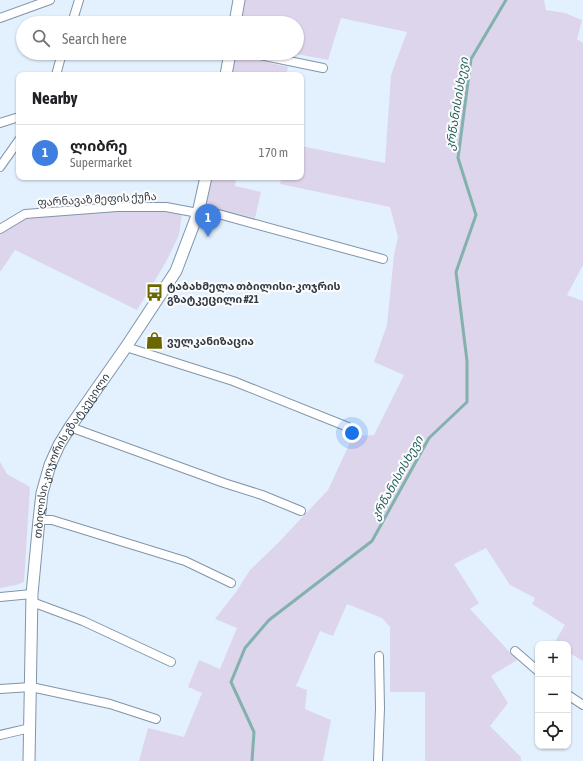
<!DOCTYPE html>
<html lang="en">
<head>
<meta charset="utf-8">
<style>
  :root { --surface:#fff; --page:#f6f6f6; --text:#202124; --muted:#757577; --line:#e0e0e0; --accent:#0b8043 }
  body { margin:0; font-family:"Asap Condensed","Noto Sans Georgian",sans-serif; background:var(--page); color:var(--text) }
  .controls { position:absolute; right:12px; bottom:12px; display:grid; overflow:hidden; border-radius:8px; box-shadow:0 1px 3px #0004 }
  .controls button { width:36px; height:36px; display:grid; place-items:center; padding:0; border:0; border-bottom:1px solid var(--line); background:var(--surface); color:var(--text); font:20px sans-serif }
  .you { position:absolute; left:352px; top:433px; width:14px; height:14px; margin:-10px; border:3px solid #fff; border-radius:50%; background:#1a73e8; box-shadow:0 0 0 6px #1a73e833 }
  .badge { display:grid; place-items:center; width:26px; height:26px; border-radius:50%; background:var(--accent); color:#fff; font-size:13px; font-weight:700 }
  .pin { position:absolute; translate:-50% -33px; filter:drop-shadow(0 1px 2px #0008) }
  .pin::after { content:''; position:absolute; top:21px; width:14px; height:12px; background:inherit; clip-path:polygon(0 0,100% 0,50% 100%) }
  .list { margin:0; padding:0; list-style:none }
  h2 { display:flex; justify-content:space-between; align-items:center; height:52px; margin:0; padding:0 16px; font-size:17px }
  h2 small { font-size:13px; font-weight:400; color:var(--muted) }
  .list li { display:grid; grid-template-columns:26px 1fr auto; gap:12px; align-items:center; box-sizing:border-box; height:56px; padding:0 16px; border-top:1px solid var(--line) }
  .list b { display:block; font-size:15px; white-space:nowrap }
  .list p { margin:0; font-size:13px; white-space:nowrap; color:var(--muted) }
  .list em { font-size:13px; font-style:normal; color:var(--muted) }
  .icon { flex:none; width:22px; height:22px; fill:none; stroke:currentColor; stroke-width:2; stroke-linecap:round; stroke-linejoin:round }
  .map { position:relative; flex:none; width:583px; height:761px; overflow:hidden }
  .search { position:absolute; background:var(--surface); box-shadow:0 1px 3px #0004; left:16px; top:16px; width:288px; height:44px; display:flex; align-items:center; gap:10px; box-sizing:border-box; padding:0 14px; border-radius:22px; color:var(--muted); font-size:15px }
  .panel { position:absolute; background:var(--surface); box-shadow:0 1px 3px #0004; left:16px; top:72px; width:288px; height:108px; border-radius:8px }
  .map>svg:first-child { display:block }
</style>
</head>
<body>
<div class="map">
<svg width="583" height="761" viewBox="0 0 583 761">
  <rect width="100%" height="100%" fill="#e3f1fe"/>
  <g fill="#ddd5eb">
    <path d="M244,0H544L546,10L565,13L582,20L577,39L583,43V265L567,295L583,301V661L568,652V644L554,643L565,625L532,604L535,598L510,585L486,548L454,564L479,603L470,609L517,660L491,676L508,703L490,726L521,757V761H425V692H390V627L382,618L347,604L333,636L320,631L296,686L307,690L305,709L331,720L323,761H139L148,728L184,737L202,693L188,687L199,660L220,669L237,628L215,619L236,592L250,570L278,543L328,490L353,436L374,435L404,375L374,362L387,325L394,255L398,237L390,207L280,184L282,177H301V146L385,163L391,75L407,32L341,18L328,60L292,53H297V23H241Z"/>
    <path d="M235,55L288,67L286,75H231Z"/>
    <path d="M210,177H236L235,186L261,192L255,218L204,206Z"/>
    <path d="M165,208L182,213L179,235L166,262L137,310L15,250L0,272V232L8,230L27,218Z"/>
    <path d="M0,462L7,474L30,487L24,582L16,585L0,588Z"/>
  </g>
  <g fill="none" stroke-linecap="round" stroke-linejoin="round">
    <path stroke="#83b1ae" stroke-width="3" d="M252,761L254,732L231,682L245,648L269,620L372,541L429,438L467,402V361L456,272L476,215L458,158L471,59L506,0"/>
    <defs>
      <g id="minor">
        <path d="M0,18L50,0"/>
        <path d="M72,23L79,0"/>
        <path d="M250,53L323,68"/>
        <path d="M56,75L62,53"/>
        <path d="M0,123L19,117"/>
        <path d="M0,167L19,140"/>
        <path d="M200,209L383,259"/>
        <path d="M0,229L25,214L117,207H166L198,213"/>
        <path d="M126,347L233,381L348,427"/>
        <path d="M70,427L224,483L262,495L301,511"/>
        <path d="M39,520H52L185,561L231,583"/>
        <path d="M0,597L32,594"/>
        <path d="M32,602L83,621L171,662"/>
        <path d="M515,651L538,671"/>
        <path d="M0,689L31,687L110,704L156,719"/>
        <path d="M568,695L583,705"/>
        <path d="M0,735L30,728"/>
        <path d="M378,761L380,708L379,656"/>
      </g>
      <g id="secondary">
        <path d="M235,23L239,0"/>
        <path d="M226,75L230,53"/>
        <path id="s1" d="M29,761L32,594L39,520L42,493L50,465L59,445L70,427L126,347L176,271L198,213L206,177"/>
      </g>
    </defs>
    <use href="#minor" stroke="#8095a9" stroke-width="10"/>
    <use href="#secondary" stroke="#8095a9" stroke-width="13"/>
    <use href="#minor" stroke="#fff" stroke-width="8"/>
    <use href="#secondary" stroke="#fff" stroke-width="11"/>
  </g>
  <defs>
    <symbol id="bus-bare" viewBox="-9 -9 18 18"><path d="M-5-6H5V4H4V6H2V4H-2V6H-4V4H-5ZM-3.5-4V0h7V-4ZM-3.5 1.2v1.5H-2V1.2ZM2 1.2v1.5H3.5V1.2Z" fill="#6b6700" stroke="#fcfcfc" stroke-width="2.5" paint-order="stroke"/></symbol>
    <symbol id="shop-bare" viewBox="-9 -9 18 18"><path d="M-5-2.5h2.3a2.7 3.5 0 0 1 5.4 0H5L5.5 6h-11ZM-1.5-2.5h3a1.5 2.3 0 0 0-3 0Z" fill="#6b6700" stroke="#fcfcfc" stroke-width="2.5" paint-order="stroke"/></symbol>
  </defs>
  <g fill-rule="evenodd">
    <use href="#bus-bare" x="142" y="280" width="25" height="25"/>
    <use href="#shop-bare" x="142" y="328" width="25" height="25"/>
  </g>
  <g text-anchor="middle" stroke-width="4" stroke-linejoin="round" paint-order="stroke">
    <g font-size="11" fill="#333c45" stroke="#fcfcfc">
      <text transform="translate(97 199) rotate(-3)" y="4">ფარნავაზ მეფის ქუჩა</text>
      <text dy="4" stroke="none"><textPath href="#s1" startOffset="314">თბილისი-კოჯორის გზატკეცილი</textPath></text>
    </g>
    <g font-size="11" font-weight="bold" fill="#333c45" stroke="#fcfcfc" text-anchor="start">
      <text x="167" y="290">ტაბახმელა თბილისი-კოჯრის<tspan x="167" dy="13">გზატკეცილი #21</tspan></text>
      <text x="167" y="345">ვულკანიზაცია</text>
    </g>
    <g font-size="12" font-style="italic" fill="#205f5c" stroke="#fcfcfc">
      <text transform="translate(457 104) rotate(-81)" y="4">კრწანისისხევი</text>
      <text transform="translate(397 478) rotate(-61)" y="4">კრწანისისხევი</text>
    </g>
  </g>
</svg>
<div class="controls">
<button>+</button>
<button>−</button>
<button><svg class="icon" aria-label="locate" viewBox="0 0 24 24"><circle cx="12" cy="12" r="6"/><path d="M12 2v4M12 18v4M2 12h4M18 12h4"/></svg></button>
</div>
<div class="you"></div>
<div class="pin badge" style="left:208px;top:237px;background:#3f7fe0">1</div>
<div class="search"><svg class="icon" aria-label="search" viewBox="0 0 24 24"><circle cx="10" cy="10" r="6"/><path d="M15 15l6 6"/></svg>Search here</div>
<section class="panel">
<h2>Nearby<small></small></h2>
<ul class="list">
<li><span class="badge" style="background:#3f7fe0">1</span><div><b>ლიბრე</b><p>Supermarket</p></div><em>170 m</em></li>
</ul>
</section>
</div>
</body>
</html>
